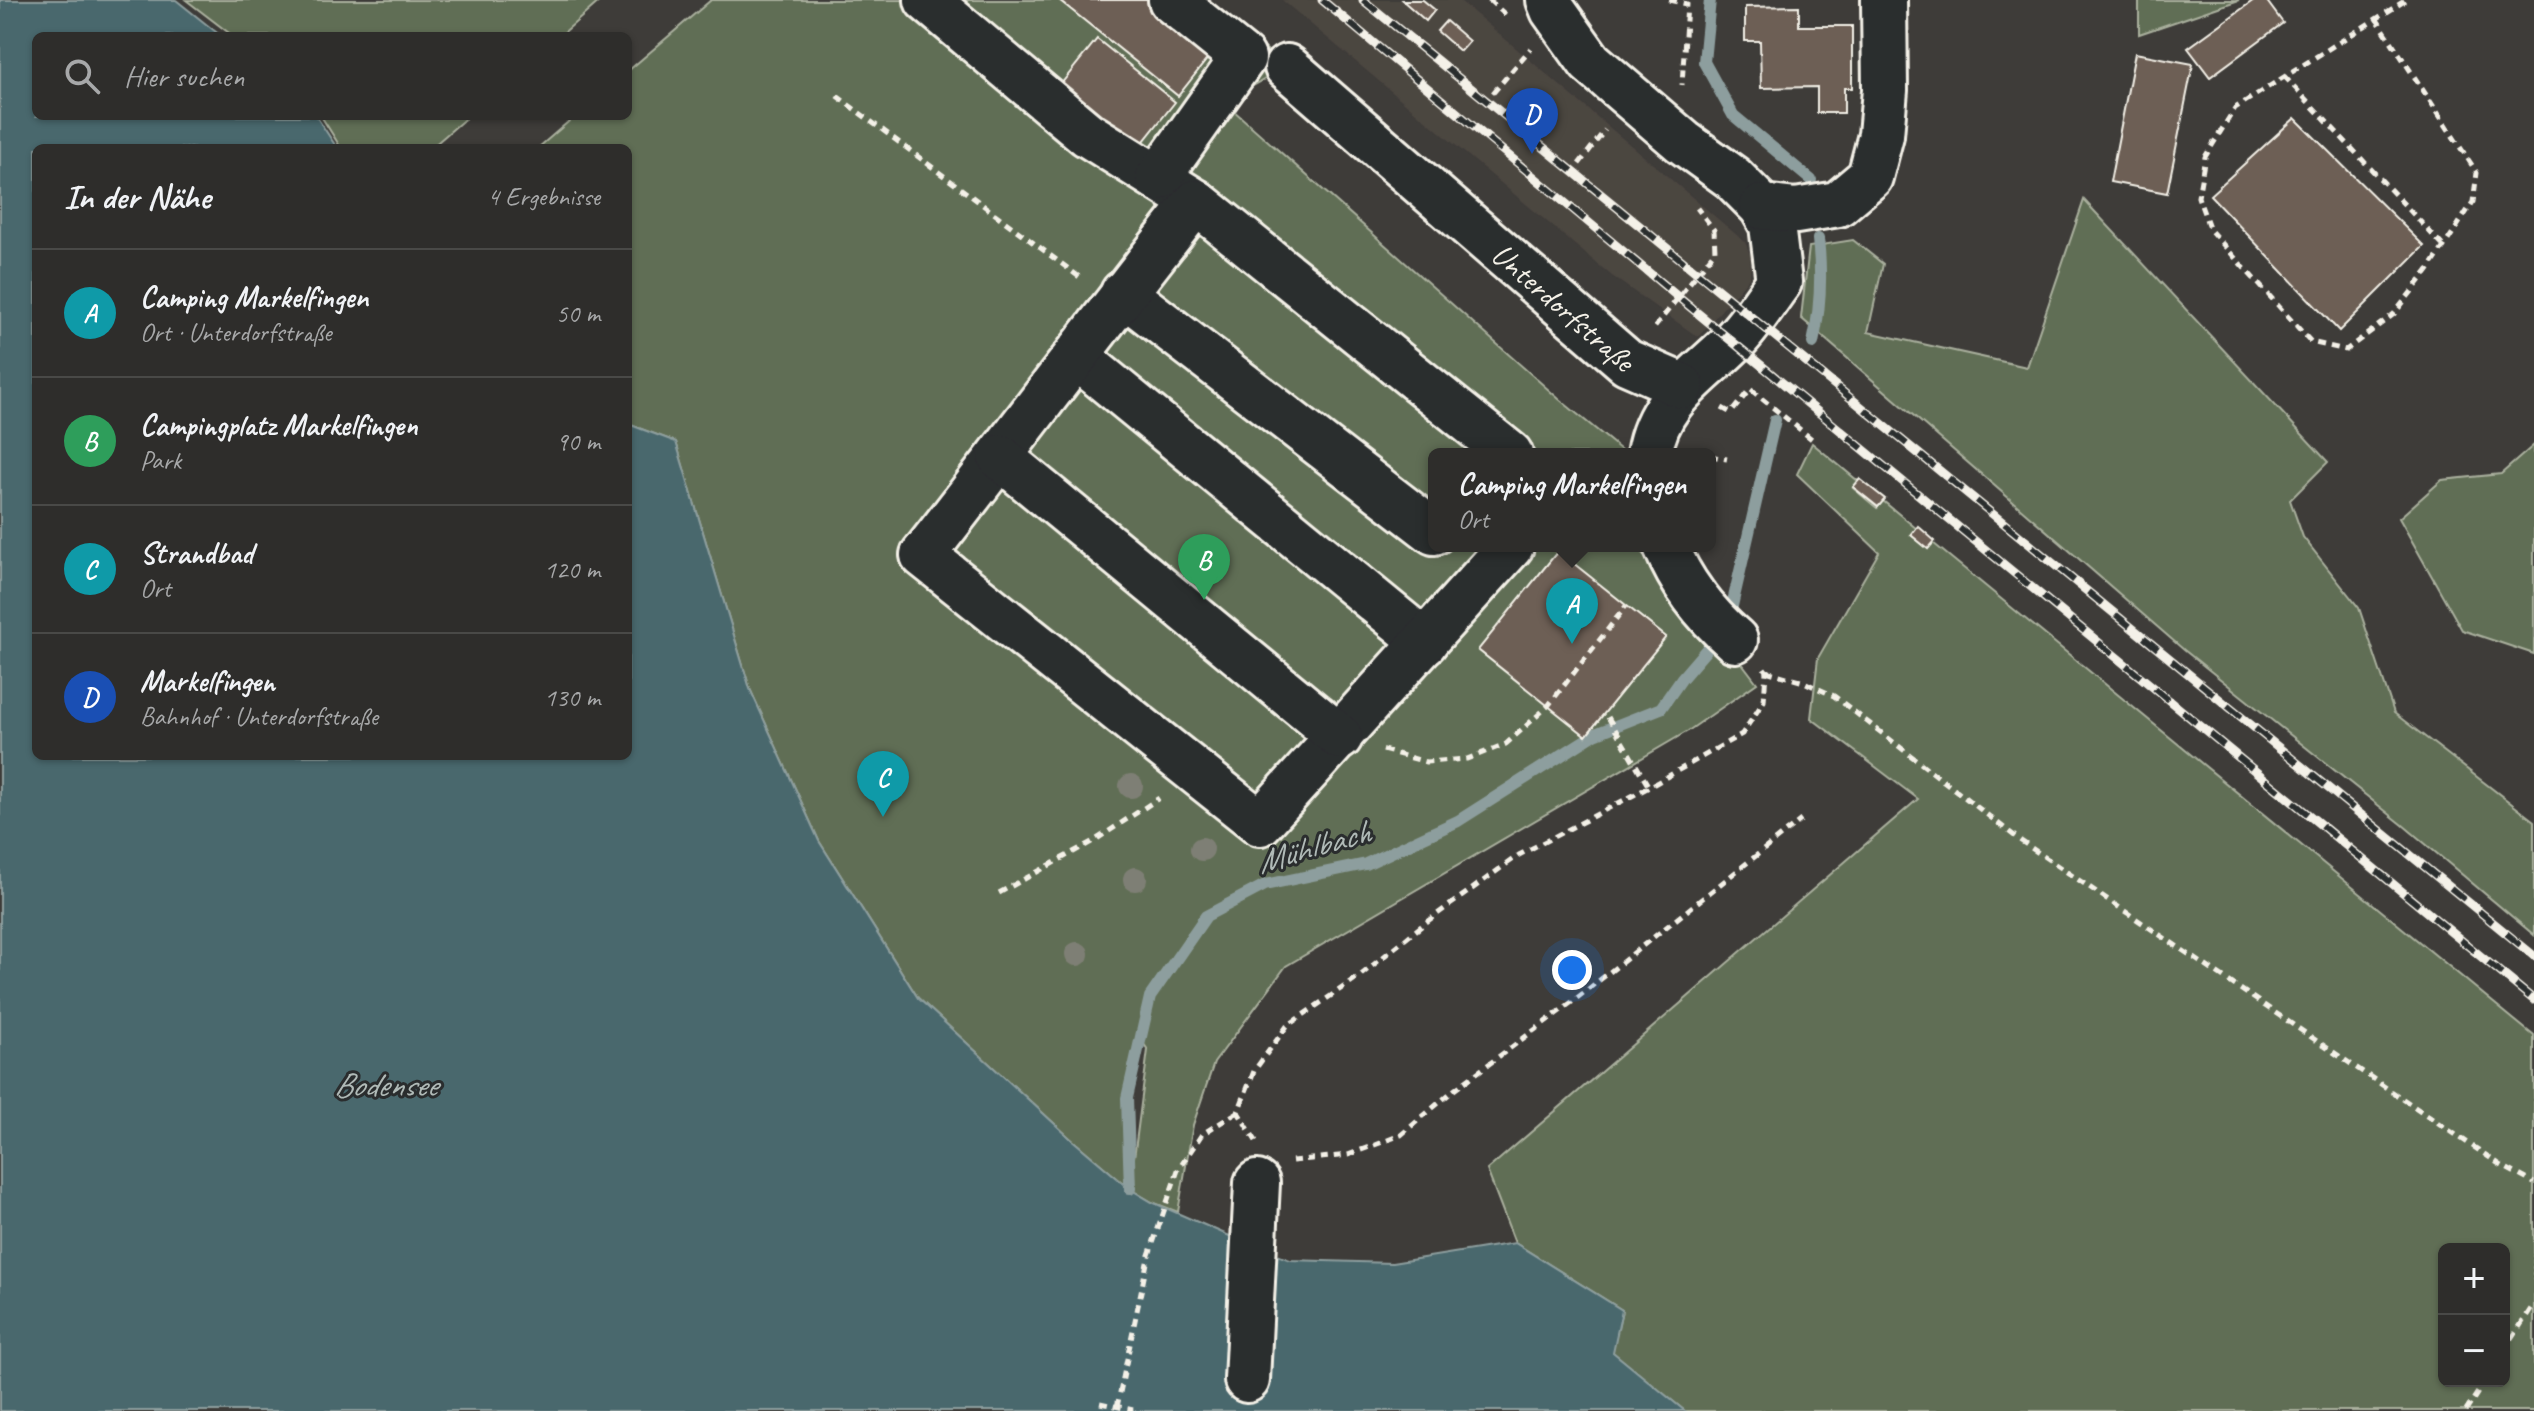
<!DOCTYPE html>
<html lang="de">
<head>
<meta charset="utf-8">
<style>
  :root { --surface:#2e2d2b; --page:#3a3937; --text:#f1f3f6; --muted:#a7a8a9; --line:#494947; --accent:#95b2f1 }
  body { margin:0; font-family:Caveat,sans-serif; background:var(--page); color:var(--text) }
  .controls { position:absolute; right:24px; bottom:24px; display:grid; overflow:hidden; border-radius:12px; box-shadow:0 2px 6px #0004 }
  .controls button { width:72px; height:72px; display:grid; place-items:center; padding:0; border:0; border-bottom:2px solid var(--line); background:var(--surface); color:var(--text); font:40px sans-serif }
  .you { position:absolute; left:1572px; top:970px; width:28px; height:28px; margin:-20px; border:6px solid #fff; border-radius:50%; background:#1a73e8; box-shadow:0 0 0 12px #1a73e833 }
  .badge { display:grid; place-items:center; width:52px; height:52px; border-radius:50%; background:var(--accent); color:#fff; font-size:26px; font-weight:700 }
  .pin { position:absolute; translate:-50% -66px; filter:drop-shadow(0 2px 4px #0008) }
  .pin::after { content:''; position:absolute; top:42px; width:28px; height:24px; background:inherit; clip-path:polygon(0 0,100% 0,50% 100%) }
  .popup { position:absolute; left:1428px; top:448px; width:288px; height:104px; box-sizing:border-box; display:grid; place-content:center; border-radius:12px; background:var(--surface); filter:drop-shadow(0 2px 6px #0005); font-size:26px; white-space:nowrap; color:var(--muted) }
  .popup b { font-size:30px; color:var(--text) }
  .popup::after { content:''; position:absolute; left:50%; top:100%; margin-left:-16px; border:16px solid transparent; border-top-color:var(--surface) }
  .list { margin:0; padding:0; list-style:none }
  h2 { display:flex; justify-content:space-between; align-items:center; height:104px; margin:0; padding:0 32px; font-size:34px }
  h2 small { font-size:26px; font-weight:400; color:var(--muted) }
  .list li { display:grid; grid-template-columns:52px 1fr auto; gap:24px; align-items:center; box-sizing:border-box; height:128px; padding:0 32px; border-top:2px solid var(--line) }
  .list b { display:block; font-size:30px; white-space:nowrap }
  .list p { margin:0; font-size:26px; white-space:nowrap; color:var(--muted) }
  .list em { font-size:26px; font-style:normal; color:var(--muted) }
  .icon { flex:none; width:44px; height:44px; fill:none; stroke:currentColor; stroke-width:2; stroke-linecap:round; stroke-linejoin:round }
  .map { position:relative; flex:none; width:2534px; height:1411px; overflow:hidden }
  .search { position:absolute; background:var(--surface); box-shadow:0 2px 6px #0004; left:32px; top:32px; width:600px; height:88px; display:flex; align-items:center; gap:20px; box-sizing:border-box; padding:0 28px; border-radius:12px; color:var(--muted); font-size:30px }
  .panel { position:absolute; background:var(--surface); box-shadow:0 2px 6px #0004; left:32px; top:144px; width:600px; height:616px; border-radius:12px }
  .map>svg:first-child { display:block }
</style>
</head>
<body>
<div class="map">
<svg width="2534" height="1411" viewBox="0 0 2534 1411">
  <rect width="100%" height="100%" fill="#3e3c39"/>
  <filter id="ink" filterUnits="userSpaceOnUse"><feTurbulence type="fractalNoise" baseFrequency=".0125" numOctaves="2"/><feDisplacementMap in="SourceGraphic" scale="16" xChannelSelector="R" yChannelSelector="G"/><feConvolveMatrix kernelMatrix="1 2 1 2 8 2 1 2 1" color-interpolation-filters="sRGB"/></filter>
  <g filter="url(#ink)">
    <path fill="#4c4641" d="M1282,0H1459L1745,242L1751,256L1750,277L1698,337L1612,276Z"/>
    <g fill="#616e55" stroke="#aab09e" stroke-width="2" fill-rule="evenodd">
      <path d="M186,0H601L560,36H233Z"/>
      <path d="M711,0H1208L1287,67L1224,102L1559,399L1626,454H1434V546H1653L1757,683L1688,731L1286,966L1214,1063L1193,1125L1178,1212L1152,1202L1130,1189L1070,1138L918,998L819,841L750,689L676,442L628,424V148H538L575,116H628V71ZM1141,1040L1148,1050L1131,1181L1127,1098Z"/>
      <path d="M2139,0H2239L2139,34Z"/>
      <path d="M321,116H468L431,148H341Z"/>
      <path d="M2084,200L2328,462L2290,500L2303,537L2359,608L2394,713L2534,821V935L2403,825L2184,650L1801,318L1809,247L1853,240L1883,264L1868,332L2027,367Z"/>
      <path d="M1812,443L1858,481L1853,488L1877,508L1883,501L1917,529L1911,535L1927,548L1933,543L2534,1036V1411H1685L1612,1352L1622,1310L1515,1243L1487,1170L1918,799L1811,718L1818,658L1879,552L1797,474ZM2444,1249H2504V1381H2444Z"/>
      <path d="M2534,445V654L2462,630L2399,518L2442,480L2501,474Z"/>
    </g>
    <path fill="#49676d" stroke="#8d9e9e" stroke-width="2" d="M0,0H176L221,36H36V116H316L337,148H36V756H628V424L676,442L750,689L819,841L918,998L1070,1138L1130,1189L1152,1202L1241,1241L1290,1260L1392,1263L1515,1243L1622,1310L1613,1352L1685,1411H0Z"/>
    <g fill="none" stroke-linecap="round" stroke-linejoin="round">
      <g stroke="#8d9e9e" stroke-width="12">
        <path d="M1710,0L1704,62L1733,115L1811,180"/>
        <path d="M1813,343C1821,307 1822,275 1818,239"/>
        <path d="M1729,619L1775,420"/>
        <path d="M1130,1189L1127,1098L1150,997L1206,916L1265,885L1366,864L1458,821L1595,734L1661,708L1682,678L1713,642"/>
      </g>
    </g>
    <g fill="#6d5e54" stroke="#f4f1e8" stroke-width="2">
      <path d="M1059,0H1157L1216,48L1178,96Z"/>
      <path d="M1402,0H1423L1435,10L1426,21Z"/>
      <path d="M2254,0H2266L2283,23L2210,77L2188,48Z"/>
      <path d="M1799,6V26H1852V88H1844V113H1817V87L1761,88L1760,41H1745V7Z"/>
      <path d="M1446,21L1469,41L1460,51L1437,31Z"/>
      <path d="M1097,39L1175,102L1136,151L1057,89Z"/>
      <path d="M2135,53L2193,64L2167,193L2110,182Z"/>
      <path d="M2295,118L2424,246L2339,331L2210,195Z"/>
      <path d="M1860,479L1885,499L1878,507L1853,487Z"/>
      <path d="M1918,526L1935,541L1928,549L1911,535Z"/>
      <path d="M1558,551L1666,637L1586,736L1478,650Z"/>
    </g>
    <g fill="none" stroke-linecap="round" stroke-linejoin="round">
      <defs>
        <g id="minor">
          <path d="M927,0L1087,134L1196,202"/>
          <path d="M1549,0L1553,10L1590,62L1683,142L1733,178L1762,207L1772,225L1779,282C1764,302 1751,324 1733,342C1697,378 1658,399 1649,454"/>
          <path id="s1" d="M1287,67L1627,362L1682,386"/>
          <path d="M1158,178L1243,58L1171,0"/>
          <path d="M1762,207L1796,211L1838,204L1870,177L1881,135L1885,90L1884,0"/>
          <path d="M1123,293L1434,532"/>
          <path d="M1077,357L1425,642"/>
          <path d="M1510,454L1196,202C1103,318 1015,438 923,555L1260,823L1511,546"/>
          <path d="M1000,457L1340,737"/>
          <path d="M1666,546C1681,583 1705,614 1735,640"/>
          <path d="M1247,1380L1257,1183"/>
        </g>
      </defs>
      <use href="#minor" stroke="#f4f1e8" stroke-width="50"/>
      <g stroke="#f4f1e8" stroke-width="5" stroke-dasharray="8 6" stroke-linecap="butt">
        <path d="M1489,0L1509,18"/>
        <path d="M1669,0L1687,4L1682,85"/>
        <path d="M2376,18L2477,173L2473,202L2428,271L2394,314L2346,350L2311,342L2210,230L2198,197L2205,157L2235,108L2406,0"/>
        <path d="M2284,76L2444,247"/>
        <path d="M1493,93L1531,48"/>
        <path d="M837,96L1082,279"/>
        <path d="M1579,164L1605,130"/>
        <path d="M1655,327L1715,251L1714,230L1697,208"/>
        <path d="M1722,408L1731,413L1750,389L1813,440"/>
        <path d="M1710,456L1727,459"/>
        <path d="M1766,671L1804,682L1834,696L2021,841L2502,1166L2534,1183"/>
        <path d="M1608,717L1649,787"/>
        <path d="M1383,750L1426,762L1467,759L1506,744L1548,706L1626,606"/>
        <path d="M999,893L1097,839L1159,798"/>
        <path d="M1256,1141L1238,1112L1254,1071L1287,1026L1361,975L1425,923L1519,855L1649,787L1742,734L1764,701L1766,671L1764,668"/>
        <path d="M1292,1161L1348,1155L1401,1135L1454,1090L1572,1002L1801,820"/>
        <path d="M2504,1351L2534,1304"/>
        <path d="M1100,1403L1133,1410"/>
        <path d="M1117,1407L1148,1258L1178,1170L1202,1134L1238,1112"/>
        <path d="M2466,1411L2485,1381"/>
      </g>
      <use href="#minor" stroke="#2a2d2e" stroke-width="44"/>
      <defs>
        <g id="rail">
          <path d="M1322,0L1678,297L2534,1000"/>
          <path d="M1363,0L2534,956"/>
        </g>
      </defs>
      <use href="#rail" stroke="#f4f1e8" stroke-width="9"/>
      <use href="#rail" stroke="#2a2d2e" stroke-width="6" stroke-dasharray="18" stroke-linecap="butt"/>
    </g>
    <g fill="#7e7f75">
      <circle cx="1131" cy="786" r="12"/>
      <circle cx="1202" cy="849" r="12"/>
      <circle cx="1135" cy="879" r="12"/>
      <circle cx="1077" cy="954" r="12"/>
    </g>
  </g>
  <g text-anchor="middle" stroke-width="6" stroke-linejoin="round" paint-order="stroke">
    <g font-size="32" fill="#f4f1e8" stroke="#2a2d2e">
      <text dy="11" stroke="none"><textPath href="#s1" startOffset="366">Unterdorfstraße</textPath></text>
    </g>
    <g font-size="34" font-style="italic" fill="#b0bab7" stroke="#2a2d2e">
      <text transform="translate(1313 846) rotate(-16)" y="12">Mühlbach</text>
      <text x="385" y="1096">Bodensee</text>
    </g>
  </g>
</svg>
<div class="controls">
<button>+</button>
<button>−</button>
</div>
<div class="you"></div>
<div class="pin badge" style="left:1572px;top:644px;background:#0f9aa8">A</div>
<div class="popup"><b>Camping Markelfingen</b>Ort</div>
<div class="pin badge" style="left:1204px;top:600px;background:#2e9e5b">B</div>
<div class="pin badge" style="left:883px;top:817px;background:#0f9aa8">C</div>
<div class="pin badge" style="left:1532px;top:154px;background:#1a4fb4">D</div>
<div class="search"><svg class="icon" aria-label="search" viewBox="0 0 24 24"><circle cx="10" cy="10" r="6"/><path d="M15 15l6 6"/></svg>Hier suchen</div>
<section class="panel">
<h2>In der Nähe<small>4 Ergebnisse</small></h2>
<ul class="list">
<li><span class="badge" style="background:#0f9aa8">A</span><div><b>Camping Markelfingen</b><p>Ort · Unterdorfstraße</p></div><em>50 m</em></li>
<li><span class="badge" style="background:#2e9e5b">B</span><div><b>Campingplatz Markelfingen</b><p>Park</p></div><em>90 m</em></li>
<li><span class="badge" style="background:#0f9aa8">C</span><div><b>Strandbad</b><p>Ort</p></div><em>120 m</em></li>
<li><span class="badge" style="background:#1a4fb4">D</span><div><b>Markelfingen</b><p>Bahnhof · Unterdorfstraße</p></div><em>130 m</em></li>
</ul>
</section>
</div>
</body>
</html>
